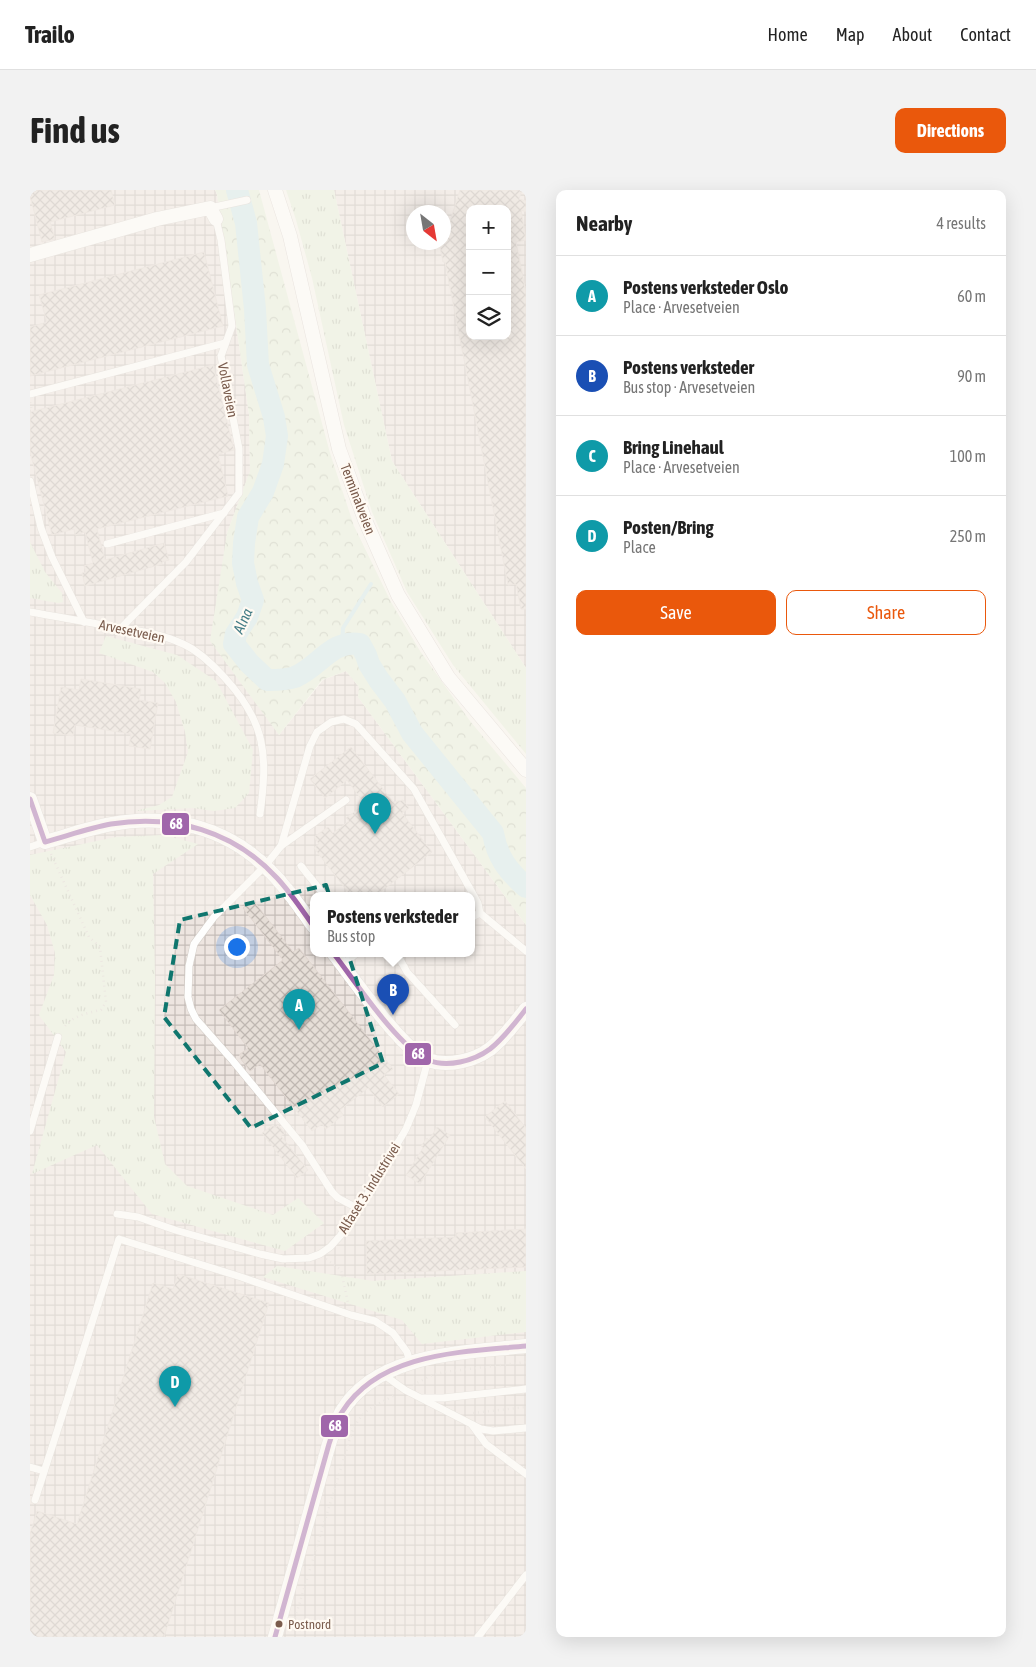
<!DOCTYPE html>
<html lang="en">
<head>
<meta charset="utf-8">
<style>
  :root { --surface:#fff; --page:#f2f2f2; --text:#222; --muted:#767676; --line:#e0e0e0; --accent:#ea580c }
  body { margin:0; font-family:"Asap Condensed",sans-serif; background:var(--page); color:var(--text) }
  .controls { position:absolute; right:15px; top:15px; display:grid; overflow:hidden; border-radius:10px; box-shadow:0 5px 20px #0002 }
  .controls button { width:45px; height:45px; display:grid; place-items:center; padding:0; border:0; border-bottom:1px solid var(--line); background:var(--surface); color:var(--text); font:25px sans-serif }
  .compass { position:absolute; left:376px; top:15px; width:45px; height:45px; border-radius:50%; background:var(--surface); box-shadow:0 5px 20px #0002; rotate:149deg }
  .you { position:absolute; left:206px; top:756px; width:18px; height:18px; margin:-12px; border:4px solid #fff; border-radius:50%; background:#1a73e8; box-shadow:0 0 0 8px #1a73e833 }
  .badge { display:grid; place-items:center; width:32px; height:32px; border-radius:50%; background:var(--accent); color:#fff; font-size:16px; font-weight:700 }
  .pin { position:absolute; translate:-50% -41px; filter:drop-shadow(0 1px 2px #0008) }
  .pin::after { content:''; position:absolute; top:26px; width:18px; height:15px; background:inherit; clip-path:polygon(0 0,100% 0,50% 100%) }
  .popup { position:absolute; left:280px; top:702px; width:165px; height:65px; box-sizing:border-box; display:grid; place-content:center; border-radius:10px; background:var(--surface); filter:drop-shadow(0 1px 4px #0005); font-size:16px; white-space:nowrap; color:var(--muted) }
  .popup b { font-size:19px; color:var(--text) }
  .popup::after { content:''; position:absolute; left:50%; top:100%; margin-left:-10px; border:10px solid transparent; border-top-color:var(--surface) }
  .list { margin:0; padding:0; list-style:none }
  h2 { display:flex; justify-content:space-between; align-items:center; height:65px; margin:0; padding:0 20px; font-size:21px }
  h2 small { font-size:16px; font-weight:400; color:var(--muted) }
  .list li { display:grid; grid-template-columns:32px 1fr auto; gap:15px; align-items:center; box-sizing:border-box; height:80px; padding:0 20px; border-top:1px solid var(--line) }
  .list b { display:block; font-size:19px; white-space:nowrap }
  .list p { margin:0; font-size:16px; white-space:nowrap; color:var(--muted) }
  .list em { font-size:16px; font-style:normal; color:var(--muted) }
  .actions { display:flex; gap:10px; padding:15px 20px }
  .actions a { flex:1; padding:11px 0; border:1px solid var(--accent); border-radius:10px; text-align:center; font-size:18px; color:var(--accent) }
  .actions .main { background:var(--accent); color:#fff }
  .icon { flex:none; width:28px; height:28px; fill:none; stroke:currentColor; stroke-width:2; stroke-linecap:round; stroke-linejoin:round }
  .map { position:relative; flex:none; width:496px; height:1447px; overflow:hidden; border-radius:10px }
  header { display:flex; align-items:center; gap:30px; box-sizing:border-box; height:70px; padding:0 25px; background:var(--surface); border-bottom:1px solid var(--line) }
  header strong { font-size:24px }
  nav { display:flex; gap:28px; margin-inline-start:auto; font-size:18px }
  .intro { display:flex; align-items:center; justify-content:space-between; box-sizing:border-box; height:120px; padding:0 30px }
  h1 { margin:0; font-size:35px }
  .button { padding:12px 22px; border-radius:10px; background:var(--accent); color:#fff; font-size:18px; font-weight:700 }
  main { display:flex; gap:30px; padding:0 30px }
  aside { flex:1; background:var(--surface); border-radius:10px; box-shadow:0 5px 20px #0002 }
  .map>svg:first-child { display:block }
</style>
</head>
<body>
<header>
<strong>Trailo</strong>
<nav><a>Home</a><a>Map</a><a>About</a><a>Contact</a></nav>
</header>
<div class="intro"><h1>Find us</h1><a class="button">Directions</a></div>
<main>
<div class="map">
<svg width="496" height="1447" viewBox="0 0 496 1447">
  <defs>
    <pattern id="industrial-grid" width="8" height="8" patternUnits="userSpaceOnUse" patternTransform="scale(1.25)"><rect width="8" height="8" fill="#ede5e0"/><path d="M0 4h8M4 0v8" fill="none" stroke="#c5bdb8"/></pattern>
    <pattern id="grass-tufts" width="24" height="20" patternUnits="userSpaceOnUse" patternTransform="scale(1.25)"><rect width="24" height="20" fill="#e7f0db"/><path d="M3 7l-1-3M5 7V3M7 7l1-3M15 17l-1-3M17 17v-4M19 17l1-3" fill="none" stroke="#c0c6b4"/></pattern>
    <pattern id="park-crowns" width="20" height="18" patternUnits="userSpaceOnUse" patternTransform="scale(1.25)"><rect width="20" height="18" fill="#e7f0db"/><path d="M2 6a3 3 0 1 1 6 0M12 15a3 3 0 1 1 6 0" fill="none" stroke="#c0c6b4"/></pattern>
    <pattern id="building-cross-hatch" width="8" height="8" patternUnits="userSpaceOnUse" patternTransform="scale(1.25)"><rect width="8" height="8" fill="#e6ded7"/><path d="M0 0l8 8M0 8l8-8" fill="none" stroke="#bfb7b1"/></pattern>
  </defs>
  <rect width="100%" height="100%" fill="#f9f5f0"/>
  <g fill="url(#industrial-grid)" fill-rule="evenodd">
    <path d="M0,0H185L187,4L219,224L220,282L197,343L249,545L293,490L316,481L329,497L328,507L496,735V1447H0ZM284,706H442V764H284Z"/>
    <path d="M304,0H496V478L362,271ZM440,19H477V146H440ZM383,22H413V52H383Z"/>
  </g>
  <g fill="url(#grass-tufts)">
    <path d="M256,0H304L362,271L496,478V564L423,475L377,402L342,322L314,235L282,88L266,30Z"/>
    <path d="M0,352L15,382L32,403L33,412L28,413L0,408Z"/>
    <path d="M76,446L147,465L186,491L223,560L219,603L205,618L184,621L163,618L105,621L129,615L142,607L158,562L155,542L146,512L135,493L123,482L69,463Z"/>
    <path d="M133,645L168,654L123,684L125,788L124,927L135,974L157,996L243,1025L268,1008L294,1033L255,1061L122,1024L67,955L2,984L36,862L9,825L24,785L25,763L17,735L0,705V665L86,647Z"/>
    <path d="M247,1076L343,1091L496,1081V1142L392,1154L372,1130L233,1087Z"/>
  </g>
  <path fill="url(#park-crowns)" d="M185,0H229L300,263L324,336L361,412L390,461L440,531L496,598V735L328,507L329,497L316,481L292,490L249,545L180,451L197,343L220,281L219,224L187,4Z"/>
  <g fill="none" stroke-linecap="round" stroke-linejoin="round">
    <path stroke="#d0e8ea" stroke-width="4" d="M312,455L313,438L341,394"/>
    <path stroke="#d0e8ea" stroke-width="22" d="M207,0L216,33L225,119L228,175L244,227L247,246L243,274L233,302L218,327L214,353L213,373L217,393L223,410L217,427L206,444L204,454L219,473L237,490C246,490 257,490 265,487C289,477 302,449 330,454L336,465L339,474L349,490L365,511L382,543L463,643C467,667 478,681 496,697"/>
  </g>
  <g fill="url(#building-cross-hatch)" stroke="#e2d8d2" fill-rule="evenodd">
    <path d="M0,0H81L85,15L20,32L25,49L12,52L0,6Z"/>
    <path d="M430,0H492L489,9L496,11V22L491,20L496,50L486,52L496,103V419H491L486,394L478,395L415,72H413L409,52H414V44H416ZM440,19H477V146H440Z"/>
    <path d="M174,62L193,136L0,186V137L17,132L9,105Z"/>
    <path d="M183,175L204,260L188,264L198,306L67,339L75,370L134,353L139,370L132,372V374L55,396L52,383L56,382L54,376L63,373L55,342L45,345L44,339L22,345L0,262V222Z"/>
    <path d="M51,489L111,499L109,510L128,513L120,559L99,556L101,544L45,535L43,546L23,543L31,497L49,500Z"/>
    <path d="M321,557L363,612L373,610L379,618L372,623L402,662L345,706H321L284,658L289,654L284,647L298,637L303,643L319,631L316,628L335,614L317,590L295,608L280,589Z"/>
    <path d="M223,710L263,762L269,758L363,879L354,885L369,904L353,917L338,898L310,920L313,925L296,939L292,934L282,941L230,874L220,881L210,868L211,867L209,865L218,858L189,820L253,770L213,718Z"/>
    <path d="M475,911L496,938V979L455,927Z"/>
    <path d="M243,935L245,938L248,935L255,943L251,946L278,980L267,988L232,943Z"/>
    <path d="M407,937L420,945L390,994L376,985L393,958L391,956L397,948L399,950Z"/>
    <path d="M496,1039V1077L337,1084L336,1051L426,1047V1043Z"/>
    <path d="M148,1084L239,1113L134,1447H0V1344L7,1321L47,1334L123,1093L143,1099Z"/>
  </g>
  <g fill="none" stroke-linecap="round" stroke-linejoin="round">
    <defs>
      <g id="service">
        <path d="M180,18L217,10"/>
        <path d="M0,204L195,153"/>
        <path d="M0,291L11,338L22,367L54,432"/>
        <path d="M77,354L194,323"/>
        <path d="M0,422C26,427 53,431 79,436C104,440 130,443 153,454C169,461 182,474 194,487C236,532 238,565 230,624"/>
        <path d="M91,438L156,372L209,303V259L191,166L202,136L191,50L186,29"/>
        <path d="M251,656L316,610"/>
        <path d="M0,657L15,652"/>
        <path d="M271,676L295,706"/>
        <path d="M442,727L450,723"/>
        <path d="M367,764L377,782L425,835"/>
        <path d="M312,774L326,764"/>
        <path d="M0,941L28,847"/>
        <path d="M329,1019L308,1008L302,1002L272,955L203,871L166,829L161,819L158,807L159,776L164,754L184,727L235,676L251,656L280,556L287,542L301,532L314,529L326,534L384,599L448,713L450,723L496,761"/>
        <path d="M87,1024L108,1027L145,1040L230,1064L253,1069L279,1068L290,1064L300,1057L310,1046L329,1019L376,939L386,915L398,870"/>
        <path d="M354,1185L375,1200L451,1239L463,1241L496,1238"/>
        <path d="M393,1208H413L496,1199"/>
        <path d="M442,1235L456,1254L496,1284"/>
        <path d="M0,1277L14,1281"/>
        <path d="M5,1310L89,1049L211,1087L321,1125L345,1131L363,1143L377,1162L380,1172"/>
        <path d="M448,1447L496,1385"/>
      </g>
      <g id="minor">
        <path d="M245,0L260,46L309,259L335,330L368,405L418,487L496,580"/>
        <path d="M0,65L127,29L180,18L186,29"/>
        <path d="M0,609L15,652C37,646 59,638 82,634C141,623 200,638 242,683C258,699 271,719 284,737"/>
        <path d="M304,764C323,788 372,860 398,870C417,877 444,871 460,859C474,848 485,833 496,819"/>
        <path d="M245,1447L299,1254C303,1243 306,1231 312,1221C348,1162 435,1163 496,1156"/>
      </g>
    </defs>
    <use href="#service" stroke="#d7d1cb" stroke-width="8"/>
    <use href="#minor" stroke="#d7d1cb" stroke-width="15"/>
    <g stroke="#dcd5d0" stroke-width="2.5" stroke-dasharray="1 4" stroke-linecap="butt">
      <path d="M0,221H2L0,212"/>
      <path d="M21,664L59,747L70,757L76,812L71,820C57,823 41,826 33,839"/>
      <path d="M296,1069L311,1080L318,1113"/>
      <path d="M383,1195L402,1185L414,1182L496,1172"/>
      <path d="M443,1223L496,1217"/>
      <path d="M265,1428L322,1242C332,1219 345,1216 365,1205"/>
    </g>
    <use href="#service" stroke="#fefefd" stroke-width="7"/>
    <use href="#minor" stroke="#fefefd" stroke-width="14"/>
    <defs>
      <g id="bus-1">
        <path d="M0,609L15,652C37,646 59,638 81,634C144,624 204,641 247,688C261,703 272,720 284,737"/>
        <path d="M304,764C325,791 368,857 398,870C417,878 444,871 460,859C474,848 485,833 496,819"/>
        <path d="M245,1447L299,1254C303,1243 305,1231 312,1222C350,1162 433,1162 496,1156"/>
      </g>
    </defs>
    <use href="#bus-1" stroke="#fffaf3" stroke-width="9"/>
    <use href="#bus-1" stroke="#a066aa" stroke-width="5"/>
  </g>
  <path d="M0 0H496V1447H0ZM296,695L353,873L221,938L134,827L150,730Z" fill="#f9f5f0" fill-opacity=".55" fill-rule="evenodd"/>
  <path fill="none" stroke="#0f766e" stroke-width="4" stroke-dasharray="10 6" stroke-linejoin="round" d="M296,695L353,873L221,938L134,827L150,730Z"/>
  <circle fill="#7a5c4d" stroke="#fffaf3" stroke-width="2" cx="249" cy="1434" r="4.5"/>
  <g text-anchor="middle" stroke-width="4.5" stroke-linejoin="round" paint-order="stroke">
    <g font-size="13" fill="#7a5c4d" stroke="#fffaf3" text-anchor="start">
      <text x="258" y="1439">Postnord</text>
    </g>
    <g font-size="14" fill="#7a5c4d" stroke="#fffaf3">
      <text transform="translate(198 200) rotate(79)" y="5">Vollaveien</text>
      <text transform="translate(328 309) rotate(69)" y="5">Terminalveien</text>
      <text transform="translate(102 441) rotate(12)" y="5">Arvesetveien</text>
      <text transform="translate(339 998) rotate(-58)" y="5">Alfaset 3. industrivei</text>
    </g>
    <g font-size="15" font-style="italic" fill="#437c86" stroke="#fffaf3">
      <text transform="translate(213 431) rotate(-66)" y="5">Alna</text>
    </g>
  </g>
  <g stroke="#fffaf3" stroke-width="2">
    <rect x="131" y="622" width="29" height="24" rx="5" fill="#a066aa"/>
    <rect x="374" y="852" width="28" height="24" rx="5" fill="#a066aa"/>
    <rect x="290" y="1224" width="29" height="24" rx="5" fill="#a066aa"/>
  </g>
  <g font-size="14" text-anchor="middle" font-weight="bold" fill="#fff">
    <text x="146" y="639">68</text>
    <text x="388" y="869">68</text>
    <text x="305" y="1241">68</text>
  </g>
</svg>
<div class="controls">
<button>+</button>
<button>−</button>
<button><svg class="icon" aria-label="layers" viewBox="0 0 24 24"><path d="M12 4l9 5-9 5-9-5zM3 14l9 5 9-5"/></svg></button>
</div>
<svg class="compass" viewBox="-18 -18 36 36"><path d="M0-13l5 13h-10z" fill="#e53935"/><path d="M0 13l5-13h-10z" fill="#767676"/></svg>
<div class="you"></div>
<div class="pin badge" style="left:269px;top:840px;background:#0f9aa8">A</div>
<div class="pin badge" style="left:363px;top:825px;background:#1a4fb4">B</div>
<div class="popup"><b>Postens verksteder</b>Bus stop</div>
<div class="pin badge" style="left:345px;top:644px;background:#0f9aa8">C</div>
<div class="pin badge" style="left:145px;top:1217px;background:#0f9aa8">D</div>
</div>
<aside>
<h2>Nearby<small>4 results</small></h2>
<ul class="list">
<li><span class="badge" style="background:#0f9aa8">A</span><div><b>Postens verksteder Oslo</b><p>Place · Arvesetveien</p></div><em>60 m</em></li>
<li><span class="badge" style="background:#1a4fb4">B</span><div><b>Postens verksteder</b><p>Bus stop · Arvesetveien</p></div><em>90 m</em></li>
<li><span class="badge" style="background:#0f9aa8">C</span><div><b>Bring Linehaul</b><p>Place · Arvesetveien</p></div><em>100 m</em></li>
<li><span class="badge" style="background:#0f9aa8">D</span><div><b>Posten/Bring</b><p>Place</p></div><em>250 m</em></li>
</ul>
<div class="actions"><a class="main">Save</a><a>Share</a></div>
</aside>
</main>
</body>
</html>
